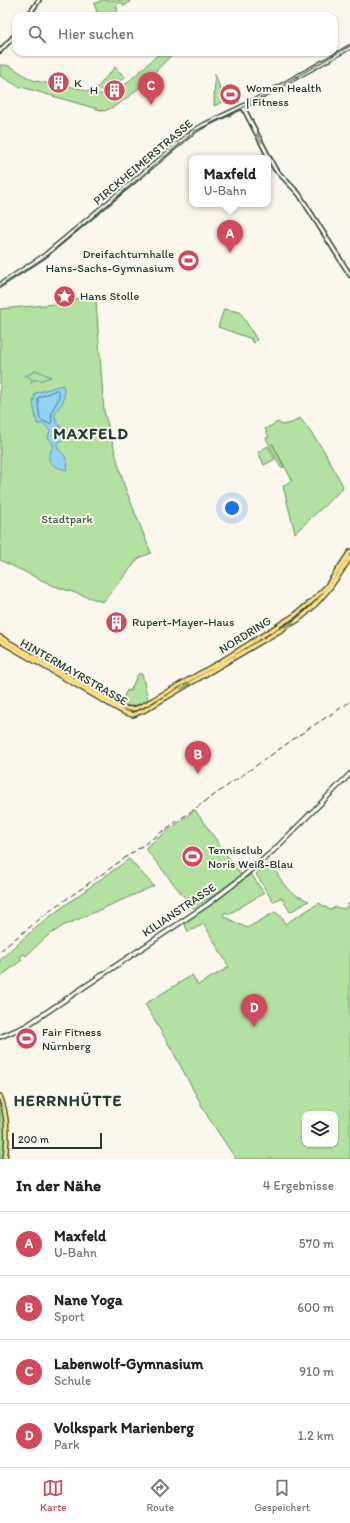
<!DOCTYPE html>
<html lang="de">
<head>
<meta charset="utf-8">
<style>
  :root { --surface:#fff; --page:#f2f2f2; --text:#222; --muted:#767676; --line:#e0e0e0; --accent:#d1495b }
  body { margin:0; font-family:Itim,sans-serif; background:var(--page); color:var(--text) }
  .controls { position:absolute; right:12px; bottom:12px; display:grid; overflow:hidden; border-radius:8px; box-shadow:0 1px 3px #0004 }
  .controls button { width:36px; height:36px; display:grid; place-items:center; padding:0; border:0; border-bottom:1px solid var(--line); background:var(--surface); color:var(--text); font:20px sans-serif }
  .scale { position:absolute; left:12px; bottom:10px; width:90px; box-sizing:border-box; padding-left:4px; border:2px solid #1f3d34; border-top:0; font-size:11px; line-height:14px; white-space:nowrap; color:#1f3d34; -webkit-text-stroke:3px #fbf7ec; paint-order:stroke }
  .you { position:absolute; left:232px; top:508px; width:14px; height:14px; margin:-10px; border:3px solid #fff; border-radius:50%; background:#1a73e8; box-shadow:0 0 0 6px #1a73e833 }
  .badge { display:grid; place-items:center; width:26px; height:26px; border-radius:50%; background:var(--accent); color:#fff; font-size:13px; font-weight:700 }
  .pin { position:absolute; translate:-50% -33px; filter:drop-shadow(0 1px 2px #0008) }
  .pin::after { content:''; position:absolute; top:21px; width:14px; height:12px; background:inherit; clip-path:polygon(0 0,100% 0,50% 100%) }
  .popup { position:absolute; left:189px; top:155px; width:82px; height:52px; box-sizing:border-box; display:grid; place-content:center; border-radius:8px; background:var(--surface); filter:drop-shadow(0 1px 3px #0005); font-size:13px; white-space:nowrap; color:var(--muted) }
  .popup b { font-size:15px; color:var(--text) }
  .popup::after { content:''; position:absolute; left:50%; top:100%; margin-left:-8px; border:8px solid transparent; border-top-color:var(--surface) }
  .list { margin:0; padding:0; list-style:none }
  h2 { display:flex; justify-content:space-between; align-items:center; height:52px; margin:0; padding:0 16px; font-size:17px }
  h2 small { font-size:13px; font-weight:400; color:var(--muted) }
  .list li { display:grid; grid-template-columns:26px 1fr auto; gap:12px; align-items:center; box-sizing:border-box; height:64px; padding:0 16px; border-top:1px solid var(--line) }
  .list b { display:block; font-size:15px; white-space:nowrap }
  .list p { margin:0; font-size:13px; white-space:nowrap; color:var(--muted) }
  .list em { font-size:13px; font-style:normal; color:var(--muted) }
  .icon { flex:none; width:22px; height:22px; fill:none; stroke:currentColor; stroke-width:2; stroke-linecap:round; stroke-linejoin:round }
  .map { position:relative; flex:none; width:350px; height:1159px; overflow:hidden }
  .search { position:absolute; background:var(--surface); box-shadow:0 1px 3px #0004; left:12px; right:12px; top:12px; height:44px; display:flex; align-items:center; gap:10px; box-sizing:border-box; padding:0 14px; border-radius:12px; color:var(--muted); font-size:15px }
  .sheet { height:308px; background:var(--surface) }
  nav { display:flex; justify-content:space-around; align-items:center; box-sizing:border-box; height:56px; border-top:1px solid var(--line); background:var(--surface); font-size:11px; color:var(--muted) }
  nav a { display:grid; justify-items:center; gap:2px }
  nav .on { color:var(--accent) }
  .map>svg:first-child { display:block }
</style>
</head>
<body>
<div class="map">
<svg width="350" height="1159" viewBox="0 0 350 1159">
  <rect width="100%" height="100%" fill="#fbf7ec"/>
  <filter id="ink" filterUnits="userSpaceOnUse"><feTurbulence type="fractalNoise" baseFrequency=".025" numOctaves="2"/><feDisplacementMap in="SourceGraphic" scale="8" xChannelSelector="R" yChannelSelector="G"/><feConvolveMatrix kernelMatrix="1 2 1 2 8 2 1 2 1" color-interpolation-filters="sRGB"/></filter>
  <g filter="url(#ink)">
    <g fill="#b2e1a1" stroke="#688f6a" fill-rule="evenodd">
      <path d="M102,0H128L130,2L124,6L123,3H119L116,6L118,10L115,12L116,14L113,16L110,13L104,16L97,12L94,4Z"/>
      <path d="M161,52H175C153,72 132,101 104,111L18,86L0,76V65C13,63 24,78 36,81C56,86 79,84 96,96L97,94H107L109,97L117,92Z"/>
      <path d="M115,67L125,77L111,88L100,90L97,88Z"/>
      <path d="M215,74L225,101L214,106Z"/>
      <path d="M84,298L94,299L96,301L104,411L124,485L151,553L139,558L103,602L54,586L0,560V309L66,303V300Z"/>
      <path d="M224,309L240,312L257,340L254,343L251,341L252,339L218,327Z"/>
      <path d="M300,418L323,449L343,486L342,489L295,533L283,486L292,480L272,443L284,467L281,468L266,438L269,437L265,429L278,422L282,425L292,423Z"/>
      <path d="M268,446L275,459L264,465L258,452Z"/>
      <path d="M138,674H142L148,700C136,706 132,709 120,704L127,690L130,691Z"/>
      <path d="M195,810L241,875L215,895L193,908L145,848Z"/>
      <path d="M129,859L154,886L63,926L46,937L26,956L24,954L20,957L22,960L0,977V960C38,922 85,891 129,859Z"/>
      <path d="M271,861C283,884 284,891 309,901L290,912L281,897L273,902L256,874Z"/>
      <path d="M251,874L264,893L229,914L225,912L223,916L247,928L275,912L282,917L285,924L319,903L330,910L335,907L345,909L348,904L350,903V1159H236L208,1117L172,1050L145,1004L192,975L198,985L229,967L204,924L188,932L184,923ZM305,1114H335V1144H305Z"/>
      <path d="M0,1100L5,1127L4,1159H0Z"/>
    </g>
    <path fill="#93d2f4" stroke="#6596a7" d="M63,385C64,388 65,397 63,401C61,408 52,411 56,420C58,427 65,428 67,435L66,438L57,443C57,450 61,451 65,456L68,467L66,470C59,468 45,465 50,453C52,449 53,448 53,443L48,438L50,431L44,424H37L33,403L35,393C45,391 53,387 63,385Z"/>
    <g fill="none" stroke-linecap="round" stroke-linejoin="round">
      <path stroke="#4d7981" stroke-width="1" d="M57,390L59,392C60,406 49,405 52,422L49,424L40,419L38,403V398Z"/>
      <g stroke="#6596a7" stroke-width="1">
        <path d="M24,376L28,375L36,370L51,377L42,380"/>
        <path d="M28,376L32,380H41"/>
        <path d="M31,384L32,381"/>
      </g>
      <defs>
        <g id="tertiary">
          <path d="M28,16L39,0"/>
          <path d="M0,51L16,34"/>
          <path d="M243,107L275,169L299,194L350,275"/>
        </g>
        <g id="secondary">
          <path d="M0,285L44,256L194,131L204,125L252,102L350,47"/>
          <path d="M0,1037L26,1026L208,904L234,884L273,851L350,774"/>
        </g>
        <g id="primary">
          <path d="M0,637L119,706C128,710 134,710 142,706L220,662L295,615L312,601L327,586L350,552"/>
          <path d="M0,641L123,712L133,715L145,710L298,620C320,603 335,582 350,558"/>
          <path d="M0,1096C8,1116 8,1138 5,1159"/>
        </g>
      </defs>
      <use href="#tertiary" stroke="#1f3d34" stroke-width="6"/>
      <use href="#secondary" stroke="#1f3d34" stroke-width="6"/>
      <use href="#primary" stroke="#1f3d34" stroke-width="6"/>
      <use href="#tertiary" stroke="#fbf7ec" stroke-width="3"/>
      <use href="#secondary" stroke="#fbf7ec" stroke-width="3.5"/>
      <use href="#primary" stroke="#ffdf80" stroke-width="3.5"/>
      <path stroke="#1f3d34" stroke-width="1" d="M0,286L45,257L195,131L246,106L350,46"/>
      <path stroke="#1f3d34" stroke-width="1" stroke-dasharray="6 3" stroke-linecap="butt" d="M0,951L51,910L308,729L350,702"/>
    </g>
    <defs><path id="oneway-solid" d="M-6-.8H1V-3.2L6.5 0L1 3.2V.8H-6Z"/></defs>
    <use fill="#8d9a90" href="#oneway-solid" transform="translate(259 138) rotate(-117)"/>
    <g fill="#8f8e5a">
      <use href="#oneway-solid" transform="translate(289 625) rotate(-32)"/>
      <use href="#oneway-solid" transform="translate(186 686) rotate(-31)"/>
    </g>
  </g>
  <defs>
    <symbol id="building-disc" viewBox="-11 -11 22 22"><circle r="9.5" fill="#d1495b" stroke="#fbf7ec"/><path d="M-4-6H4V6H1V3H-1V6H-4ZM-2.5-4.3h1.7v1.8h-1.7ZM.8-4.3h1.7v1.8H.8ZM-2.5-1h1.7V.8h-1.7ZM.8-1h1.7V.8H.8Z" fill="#fff"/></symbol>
    <symbol id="stadium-disc" viewBox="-11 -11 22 22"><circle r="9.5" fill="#d1495b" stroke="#fbf7ec"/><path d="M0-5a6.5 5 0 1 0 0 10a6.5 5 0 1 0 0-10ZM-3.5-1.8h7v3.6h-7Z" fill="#fff"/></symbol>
    <symbol id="sight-disc" viewBox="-11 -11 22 22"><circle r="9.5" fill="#d1495b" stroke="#fbf7ec"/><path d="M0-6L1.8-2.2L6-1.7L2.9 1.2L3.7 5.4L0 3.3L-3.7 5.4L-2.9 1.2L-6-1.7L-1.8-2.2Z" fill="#fff"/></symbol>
  </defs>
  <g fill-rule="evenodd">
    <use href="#building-disc" x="46" y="70" width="25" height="25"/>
    <use href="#building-disc" x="102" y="78" width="25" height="25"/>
    <use href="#stadium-disc" x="218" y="82" width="25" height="25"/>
    <use href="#stadium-disc" x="176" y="248" width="25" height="25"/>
    <use href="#sight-disc" x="52" y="284" width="25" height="25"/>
    <use href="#building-disc" x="104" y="610" width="25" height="25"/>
    <use href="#stadium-disc" x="180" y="844" width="25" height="25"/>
    <use href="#stadium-disc" x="14" y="1026" width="25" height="25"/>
  </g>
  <g text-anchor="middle" stroke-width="4" stroke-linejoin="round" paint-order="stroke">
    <g font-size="12" fill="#1f3d34" stroke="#fbf7ec" text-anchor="start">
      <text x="74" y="87">K</text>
      <text x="246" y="92">Women Health<tspan x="246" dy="14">| Fitness</tspan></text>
      <text x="98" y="94" text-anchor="end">H</text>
      <text x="174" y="258" text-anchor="end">Dreifachturnhalle<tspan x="174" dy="14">Hans-Sachs-Gymnasium</tspan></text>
      <text x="80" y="300">Hans Stolle</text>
      <text x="132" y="626">Rupert-Mayer-Haus</text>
      <text x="208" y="854">Tennisclub<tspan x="208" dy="14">Noris Weiß-Blau</tspan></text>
      <text x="42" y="1036">Fair Fitness<tspan x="42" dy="14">Nürnberg</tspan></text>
    </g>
    <g font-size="12" fill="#1f3d34" stroke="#fbf7ec">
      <text transform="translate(143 162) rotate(-40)" y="4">PIRCKHEIMERSTRASSE</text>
      <text transform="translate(245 635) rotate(-32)" y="4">NORDRING</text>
      <text transform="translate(74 672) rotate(30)" y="4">HINTERMAYRSTRASSE</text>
      <text transform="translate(179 910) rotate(-34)" y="4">KILIANSTRASSE</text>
    </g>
    <g font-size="12" fill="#3c5e4a" stroke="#fbf7ec">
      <text x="67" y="523">Stadtpark</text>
    </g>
    <g font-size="16" font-weight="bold" letter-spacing="1" fill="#1f3d34" stroke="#fbf7ec">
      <text x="91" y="439">MAXFELD</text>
      <text x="68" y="1106">HERRNHÜTTE</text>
    </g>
  </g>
</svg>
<div class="controls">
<button><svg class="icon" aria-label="layers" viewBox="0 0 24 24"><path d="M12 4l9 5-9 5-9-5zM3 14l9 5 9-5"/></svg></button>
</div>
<div class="scale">200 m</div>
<div class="you"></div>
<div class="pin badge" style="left:230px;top:253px">A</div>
<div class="popup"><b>Maxfeld</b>U-Bahn</div>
<div class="pin badge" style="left:198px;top:774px">B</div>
<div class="pin badge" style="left:151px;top:105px">C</div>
<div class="pin badge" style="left:254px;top:1027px">D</div>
<div class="search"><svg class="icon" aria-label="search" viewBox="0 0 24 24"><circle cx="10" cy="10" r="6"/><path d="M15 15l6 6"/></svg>Hier suchen</div>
</div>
<section class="sheet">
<h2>In der Nähe<small>4 Ergebnisse</small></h2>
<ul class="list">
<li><span class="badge">A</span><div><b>Maxfeld</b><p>U-Bahn</p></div><em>570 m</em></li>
<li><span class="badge">B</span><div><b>Nane Yoga</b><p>Sport</p></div><em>600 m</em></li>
<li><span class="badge">C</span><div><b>Labenwolf-Gymnasium</b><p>Schule</p></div><em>910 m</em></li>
<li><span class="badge">D</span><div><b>Volkspark Marienberg</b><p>Park</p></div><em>1.2 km</em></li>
</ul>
</section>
<nav>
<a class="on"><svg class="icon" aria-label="map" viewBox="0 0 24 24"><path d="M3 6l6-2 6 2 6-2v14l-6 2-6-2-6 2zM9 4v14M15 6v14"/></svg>Karte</a>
<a><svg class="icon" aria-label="directions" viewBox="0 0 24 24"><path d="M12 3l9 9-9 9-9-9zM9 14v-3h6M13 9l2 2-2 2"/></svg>Route</a>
<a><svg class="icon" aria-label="saved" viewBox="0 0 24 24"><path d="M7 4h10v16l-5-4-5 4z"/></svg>Gespeichert</a>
</nav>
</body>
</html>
